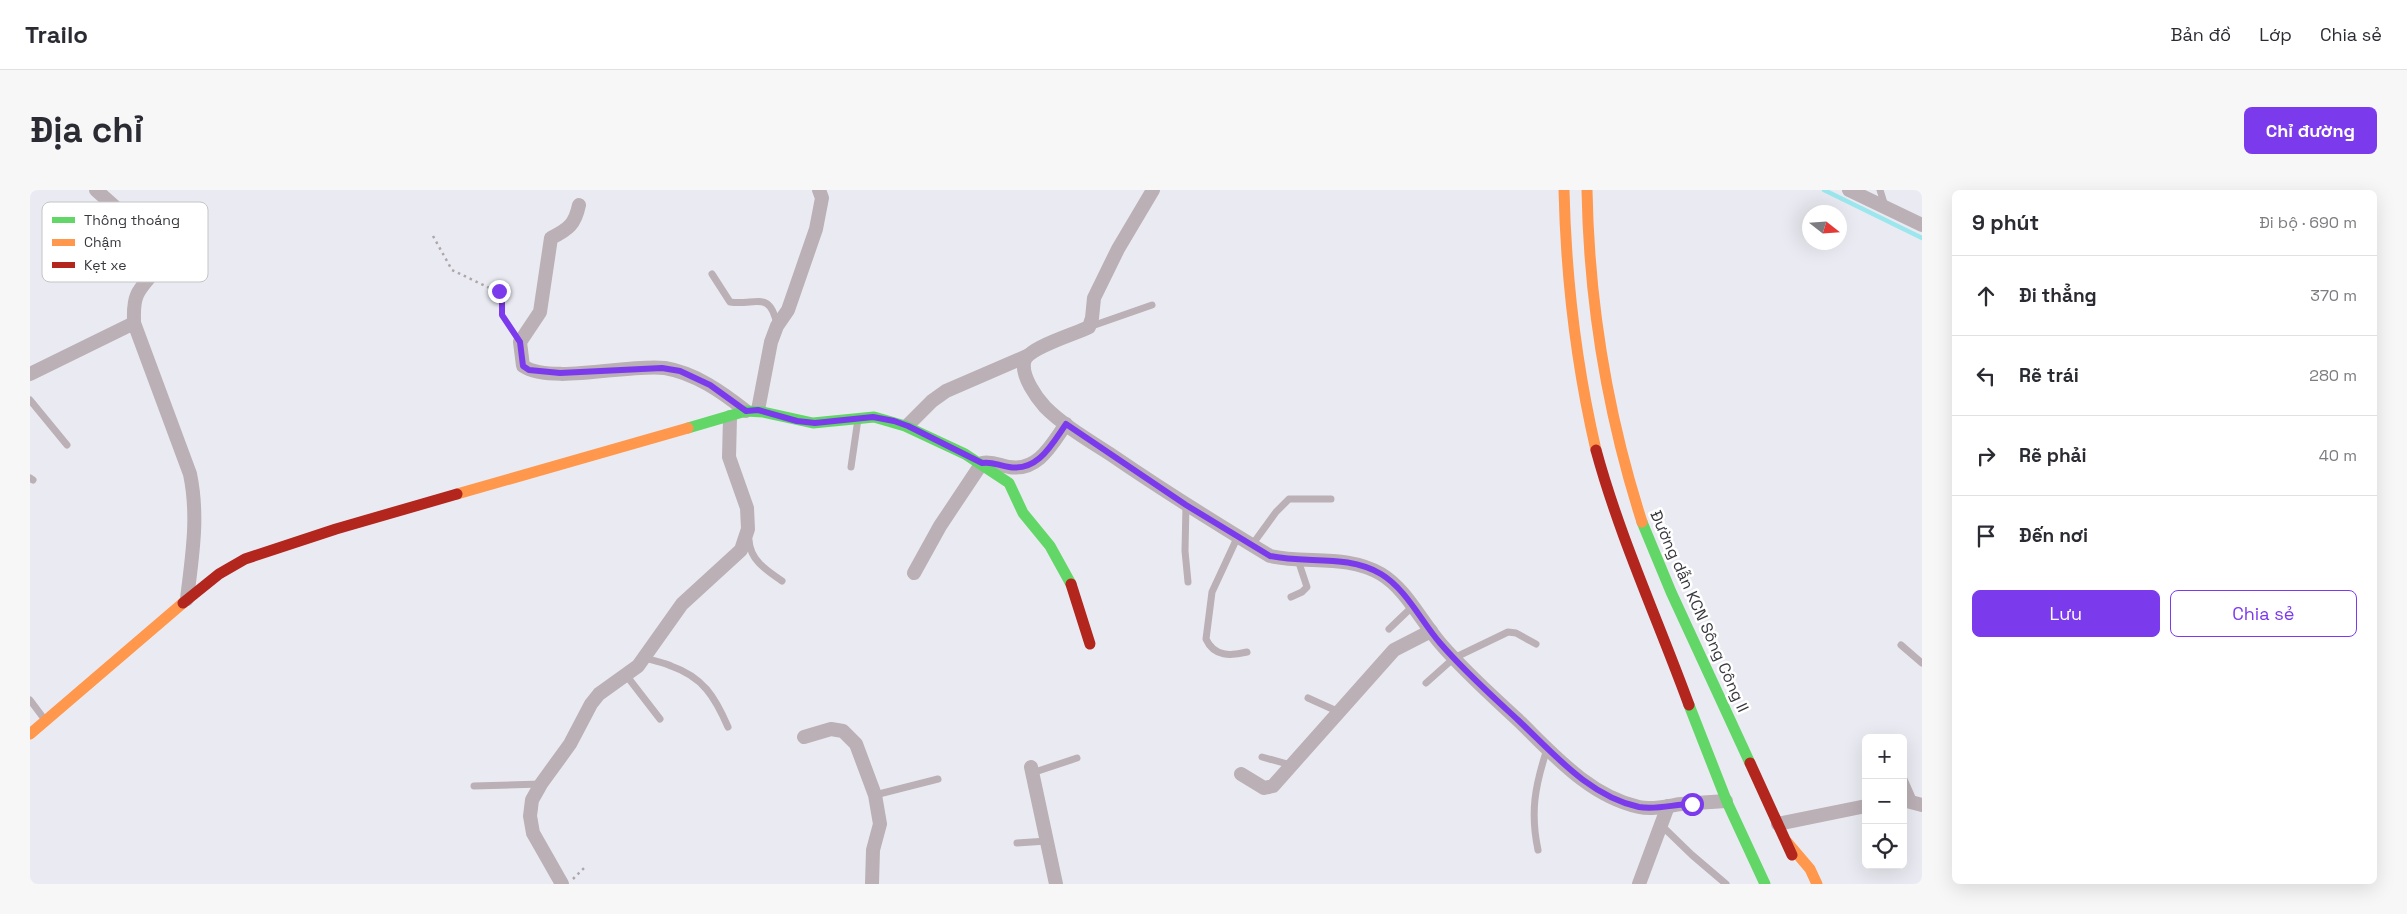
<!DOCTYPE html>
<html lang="vi">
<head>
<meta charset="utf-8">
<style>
  :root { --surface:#fff; --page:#f7f7f7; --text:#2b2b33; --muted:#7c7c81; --line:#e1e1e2; --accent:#7c3aed }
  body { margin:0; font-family:"Space Grotesk",sans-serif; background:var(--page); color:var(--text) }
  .controls { position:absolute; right:15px; bottom:15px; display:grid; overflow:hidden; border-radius:8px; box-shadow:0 5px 20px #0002 }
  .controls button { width:45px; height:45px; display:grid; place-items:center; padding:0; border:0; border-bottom:1px solid var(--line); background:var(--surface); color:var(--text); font:25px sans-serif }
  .compass { position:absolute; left:1772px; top:15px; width:45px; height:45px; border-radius:50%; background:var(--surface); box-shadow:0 5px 20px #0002; rotate:107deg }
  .stop { position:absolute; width:15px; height:15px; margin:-11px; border:4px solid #7c3aed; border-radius:50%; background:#fff }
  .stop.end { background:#7c3aed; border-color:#fff; box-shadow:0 1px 5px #0008 }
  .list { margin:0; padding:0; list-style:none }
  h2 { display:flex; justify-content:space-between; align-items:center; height:65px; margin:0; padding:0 20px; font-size:21px }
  h2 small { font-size:16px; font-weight:400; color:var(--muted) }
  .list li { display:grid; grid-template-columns:32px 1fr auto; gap:15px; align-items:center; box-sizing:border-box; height:80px; padding:0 20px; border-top:1px solid var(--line) }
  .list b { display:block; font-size:19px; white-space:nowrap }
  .list em { font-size:16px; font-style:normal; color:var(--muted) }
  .actions { display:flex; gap:10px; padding:15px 20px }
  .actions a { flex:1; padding:11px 0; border:1px solid var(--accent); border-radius:8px; text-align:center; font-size:18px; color:var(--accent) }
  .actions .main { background:var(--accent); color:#fff }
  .icon { flex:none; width:28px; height:28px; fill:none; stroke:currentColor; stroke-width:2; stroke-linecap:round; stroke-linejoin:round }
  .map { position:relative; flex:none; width:1892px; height:694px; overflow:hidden; border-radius:8px }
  header { display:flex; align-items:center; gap:30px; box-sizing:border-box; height:70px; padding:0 25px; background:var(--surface); border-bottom:1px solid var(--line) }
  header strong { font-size:24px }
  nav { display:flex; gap:28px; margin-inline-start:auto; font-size:18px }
  .intro { display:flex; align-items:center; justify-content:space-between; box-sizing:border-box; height:120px; padding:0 30px }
  h1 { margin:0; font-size:35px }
  .button { padding:12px 22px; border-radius:8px; background:var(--accent); color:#fff; font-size:18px; font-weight:700 }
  main { display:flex; gap:30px; padding:0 30px }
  aside { flex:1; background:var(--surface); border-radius:8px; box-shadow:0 5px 20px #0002 }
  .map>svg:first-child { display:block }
</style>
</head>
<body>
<header>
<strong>Trailo</strong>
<nav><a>Bản đồ</a><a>Lớp</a><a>Chia sẻ</a></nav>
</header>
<div class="intro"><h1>Địa chỉ</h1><a class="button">Chỉ đường</a></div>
<main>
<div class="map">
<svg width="1892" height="694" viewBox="0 0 1892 694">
  <rect width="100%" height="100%" fill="#eaebf2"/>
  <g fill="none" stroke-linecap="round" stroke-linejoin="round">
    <path stroke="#9ce7ed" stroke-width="4.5" d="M1794,0L1892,48"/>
    <g stroke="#ada7ab" stroke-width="2.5" stroke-dasharray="2.5 4" stroke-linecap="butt">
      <path d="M403,46L422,80L472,104V125L481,141"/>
      <path d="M144,59L150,49"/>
      <path d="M543,689L555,677"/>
    </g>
    <g stroke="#bab0b5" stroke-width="7">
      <path d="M1850,0L1855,16"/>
      <path d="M682,84L700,112C725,116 740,99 747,135"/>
      <path d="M1059,137L1122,115"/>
      <path d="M0,210L37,255"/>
      <path d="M821,277L828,229"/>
      <path d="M0,288L3,290"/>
      <path d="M1156,315L1155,361L1158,392"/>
      <path d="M1208,346L1182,402L1176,449C1184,467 1201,466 1217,462"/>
      <path d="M719,350C720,370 736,380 752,391"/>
      <path d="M1222,355L1246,322L1259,309H1301"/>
      <path d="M1261,407L1272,402L1277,397L1268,370"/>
      <path d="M1359,439L1382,417"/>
      <path d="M1871,455L1892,473"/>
      <path d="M615,468C624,471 633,472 641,476C673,487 685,507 698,537"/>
      <path d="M596,485L630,529"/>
      <path d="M1396,493L1424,468L1478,442L1486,443L1506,454"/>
      <path d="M1278,508L1309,522"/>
      <path d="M0,510L15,530"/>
      <path d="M1232,567L1261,575"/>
      <path d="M1002,583L1047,568"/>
      <path d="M1873,587L1884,612"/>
      <path d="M444,596L511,594"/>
      <path d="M845,605L908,589"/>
      <path d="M1631,635L1662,665L1696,694"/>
      <path d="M987,653L1017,651"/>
      <path d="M1508,660C1500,622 1505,596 1517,559"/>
    </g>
    <g stroke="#bab0b5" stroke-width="14">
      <path d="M66,0L130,57C137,76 114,89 107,105C103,114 104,123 104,133L160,284C169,327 162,366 157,409"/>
      <path d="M1123,0L1088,59L1064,108L1062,128L1059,137C1046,144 995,158 994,173C992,187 1006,207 1015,217C1034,236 1060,251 1083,266C1134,301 1187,334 1240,366C1277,374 1317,364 1351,384C1376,399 1391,431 1410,453C1434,481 1461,505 1488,530C1523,564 1559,606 1609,617C1623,620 1637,616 1651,614C1666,613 1681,612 1696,611"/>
      <path d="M1819,0L1892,35"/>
      <path d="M549,15C545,34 539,39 521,48L510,122L490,152L493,176C522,195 600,173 635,178C665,183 692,202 716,221"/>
      <path d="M0,184L104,133"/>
      <path d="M728,220L741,152L747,136L758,120L786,39L792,8L789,0"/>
      <path d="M878,235L902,211L916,201L997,166"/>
      <path d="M884,383L910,336L952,273C962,271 969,275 979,277C1008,282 1022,254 1036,234"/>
      <path d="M774,547L801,539L813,541L826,554L845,605L850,634L843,660L842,694"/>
      <path d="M1001,577L1026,694"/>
      <path d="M1211,584L1234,598L1243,596L1364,460L1401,441"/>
      <path d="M1873,610L1892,615"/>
      <path d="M1748,634L1836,616"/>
      <path d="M532,694L503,643L500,626L502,610L511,594L540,554L561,514L569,504L608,476L652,414L711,360L718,339L717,318L699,267L700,227"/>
      <path d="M1609,694L1638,616"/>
    </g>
    <g stroke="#63d668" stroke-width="11">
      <path d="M658,238L716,221L733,222L783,233L844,227L875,236L935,264L979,293L993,323L1020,356L1041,394"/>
      <path d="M1612,332L1641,402L1720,573"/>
      <path d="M1659,515L1697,612L1735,694"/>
    </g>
    <g stroke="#ff974d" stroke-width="11">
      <path d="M1534,0C1536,88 1546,174 1566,260"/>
      <path d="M1557,0C1559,115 1577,223 1612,332"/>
      <path d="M427,304L658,238"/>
      <path d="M0,544L153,413"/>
      <path d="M1757,652L1780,679L1787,694"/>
    </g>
    <g stroke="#b3261e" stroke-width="11">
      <path d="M1566,260C1590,348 1628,430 1659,515"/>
      <path d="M1041,394L1060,454"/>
      <path d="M153,413L189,384L215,369L306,339L427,304"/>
      <path d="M1720,573L1762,665"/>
    </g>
  </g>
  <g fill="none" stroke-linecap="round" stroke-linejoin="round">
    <path stroke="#7c3aed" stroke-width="6" d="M469,101L472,104V125L490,152L493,176L499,180L530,183L632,178L650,181L680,195L716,221L728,220L767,231L785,233L843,227L864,231L878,236L952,273C962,271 969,276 979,277C1008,282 1022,254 1036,234L1156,315L1240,366C1277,374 1317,364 1351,384C1376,399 1391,431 1410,453C1434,481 1461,505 1488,530C1524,564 1559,606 1609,617C1627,620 1645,614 1662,614"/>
  </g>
  <g text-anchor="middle" stroke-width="5" stroke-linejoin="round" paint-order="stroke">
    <g font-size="16" fill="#38393e" stroke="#fff">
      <text transform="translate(1670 421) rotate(66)" y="6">Đường dẫn KCN Sông Công II</text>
    </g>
  </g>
  <rect x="12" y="12" width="166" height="80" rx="8" fill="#fff" stroke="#c3c4c5" stroke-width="1"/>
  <rect x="22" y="27" width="23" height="6" fill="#63d668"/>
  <rect x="22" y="49" width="23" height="7" fill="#ff974d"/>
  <rect x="22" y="72" width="23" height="6" fill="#b3261e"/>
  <g font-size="14" fill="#38393e">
    <text x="54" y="35">Thông thoáng</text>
    <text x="54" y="57">Chậm</text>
    <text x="54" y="80">Kẹt xe</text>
  </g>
</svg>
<div class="controls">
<button>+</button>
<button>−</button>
<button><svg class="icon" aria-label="locate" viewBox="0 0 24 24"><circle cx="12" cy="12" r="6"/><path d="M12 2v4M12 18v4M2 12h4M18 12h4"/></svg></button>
</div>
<svg class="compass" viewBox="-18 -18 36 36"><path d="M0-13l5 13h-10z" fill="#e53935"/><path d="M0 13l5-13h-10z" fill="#7c7c81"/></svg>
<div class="stop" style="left:1662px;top:614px"></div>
<div class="stop end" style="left:469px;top:101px"></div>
</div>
<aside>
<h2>9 phút<small>Đi bộ · 690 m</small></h2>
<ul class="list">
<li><svg class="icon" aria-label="ahead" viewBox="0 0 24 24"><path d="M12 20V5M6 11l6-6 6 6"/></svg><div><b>Đi thẳng</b></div><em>370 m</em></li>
<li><svg class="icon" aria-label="left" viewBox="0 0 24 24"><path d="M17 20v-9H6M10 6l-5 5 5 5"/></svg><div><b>Rẽ trái</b></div><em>280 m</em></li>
<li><svg class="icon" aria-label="right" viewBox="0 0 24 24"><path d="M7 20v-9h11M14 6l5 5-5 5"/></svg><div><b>Rẽ phải</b></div><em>40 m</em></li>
<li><svg class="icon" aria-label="arrive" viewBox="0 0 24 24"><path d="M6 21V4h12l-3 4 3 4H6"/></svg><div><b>Đến nơi</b></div></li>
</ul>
<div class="actions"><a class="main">Lưu</a><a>Chia sẻ</a></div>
</aside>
</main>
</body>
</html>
